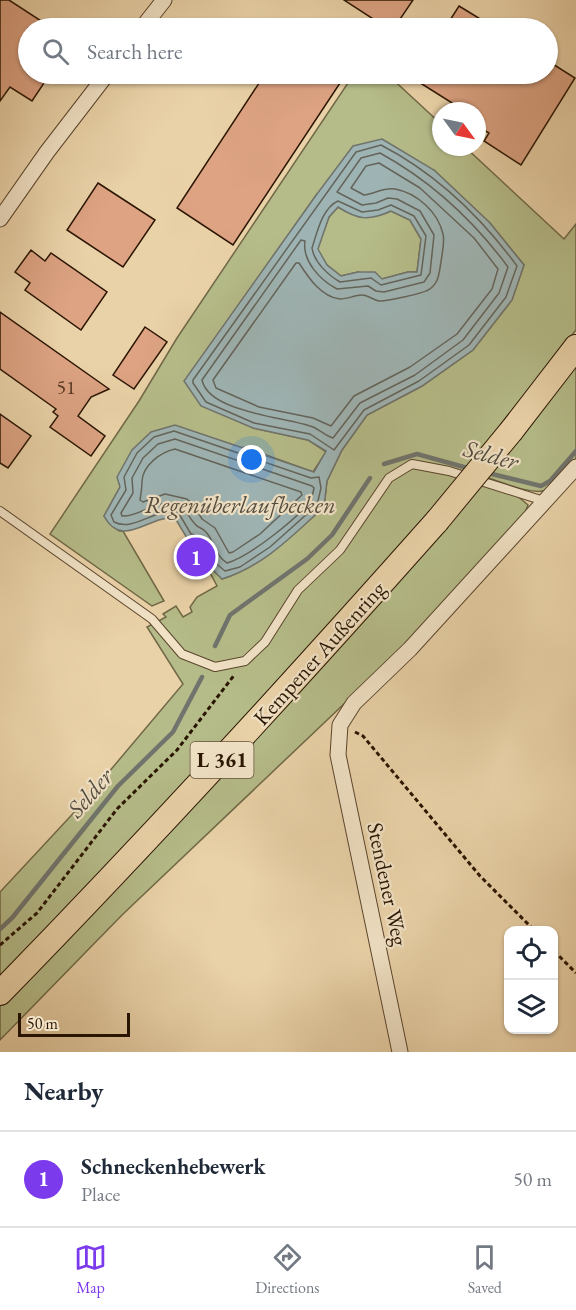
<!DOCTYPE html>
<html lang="en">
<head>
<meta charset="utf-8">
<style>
  :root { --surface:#fff; --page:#f6f6f7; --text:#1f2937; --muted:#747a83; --line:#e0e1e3; --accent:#7c3aed }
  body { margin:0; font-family:"EB Garamond",serif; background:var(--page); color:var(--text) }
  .controls { position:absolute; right:18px; bottom:18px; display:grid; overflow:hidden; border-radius:12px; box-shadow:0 2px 4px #0004 }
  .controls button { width:54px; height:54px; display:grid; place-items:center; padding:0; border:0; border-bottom:2px solid var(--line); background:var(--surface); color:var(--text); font:30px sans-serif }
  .compass { position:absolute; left:432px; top:102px; width:54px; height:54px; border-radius:50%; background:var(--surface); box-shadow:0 2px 4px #0004; rotate:123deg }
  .scale { position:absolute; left:18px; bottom:15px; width:112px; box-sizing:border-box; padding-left:6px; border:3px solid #2a1502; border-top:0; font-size:16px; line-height:21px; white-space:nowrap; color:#2a1502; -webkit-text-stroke:4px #f1e2c6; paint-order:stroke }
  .you { position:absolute; left:252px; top:460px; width:21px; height:21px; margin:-15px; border:4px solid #fff; border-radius:50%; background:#1a73e8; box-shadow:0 0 0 9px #1a73e833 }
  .badge { display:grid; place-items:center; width:39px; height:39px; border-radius:50%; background:var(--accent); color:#fff; font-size:20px; font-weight:700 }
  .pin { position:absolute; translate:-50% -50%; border:3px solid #fff; box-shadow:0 2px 6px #0006 }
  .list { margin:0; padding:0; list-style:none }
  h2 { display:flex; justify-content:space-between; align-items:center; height:78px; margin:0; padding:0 24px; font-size:26px }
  h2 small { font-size:20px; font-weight:400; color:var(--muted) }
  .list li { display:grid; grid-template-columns:39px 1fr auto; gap:18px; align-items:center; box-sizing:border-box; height:96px; padding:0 24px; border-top:2px solid var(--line) }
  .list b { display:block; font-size:22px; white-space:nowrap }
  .list p { margin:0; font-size:20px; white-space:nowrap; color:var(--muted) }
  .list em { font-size:20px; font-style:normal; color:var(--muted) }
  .icon { flex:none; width:33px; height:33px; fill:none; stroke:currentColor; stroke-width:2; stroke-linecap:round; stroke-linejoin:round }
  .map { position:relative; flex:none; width:576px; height:1052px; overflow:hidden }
  .search { position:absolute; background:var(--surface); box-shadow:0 2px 4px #0004; left:18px; right:18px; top:18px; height:66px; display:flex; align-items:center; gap:15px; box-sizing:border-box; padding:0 21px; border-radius:33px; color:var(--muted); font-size:22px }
  .sheet { height:174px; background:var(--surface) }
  nav { display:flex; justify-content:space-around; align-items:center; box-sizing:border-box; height:84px; border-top:2px solid var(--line); background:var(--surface); font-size:16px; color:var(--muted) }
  nav a { display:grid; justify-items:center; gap:3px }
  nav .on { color:var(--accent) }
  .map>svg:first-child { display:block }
</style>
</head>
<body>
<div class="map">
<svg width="576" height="1052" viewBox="0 0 576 1052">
  <rect width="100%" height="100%" fill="#ead2a8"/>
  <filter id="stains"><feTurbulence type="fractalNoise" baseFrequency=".00333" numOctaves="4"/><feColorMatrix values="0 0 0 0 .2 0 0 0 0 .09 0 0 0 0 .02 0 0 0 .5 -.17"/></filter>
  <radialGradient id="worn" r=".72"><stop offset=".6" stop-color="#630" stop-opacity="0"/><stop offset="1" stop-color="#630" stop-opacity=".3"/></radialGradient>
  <g fill="#b5bc89" stroke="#706846" stroke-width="1.5">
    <path d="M354,74H387L441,124V147H465L564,239L576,224V330L429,514L247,719L0,979V892L81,805L183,684L147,627L166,617L163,614L176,606L183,617L192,612L190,607L197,597L217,586L207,567L209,566L222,579C263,566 292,535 324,507L327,481L342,450L367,415L422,386L473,350L512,300L524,265L490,223L434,170L317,194L185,381L253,428L308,440L326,452L313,472L244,447L120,487L104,516L119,531H123L164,601L152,606L50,534L139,401L177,338Z"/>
    <path d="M338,207C354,217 374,219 391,211L410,220L421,239L417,272H408L382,279L358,272L341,276L327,265L317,250L329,217Z"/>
    <path d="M576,363V459C568,469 558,485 546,490C533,496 499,481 485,477Z"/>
    <path d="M479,485L515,494L528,505L522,521L406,645L122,915L0,1040V1003Z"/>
  </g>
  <path fill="#9eb4b4" stroke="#70746d" stroke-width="1.5" fill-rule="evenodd" d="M382,139L434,170L490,223L524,265L512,300L473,350L422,386L367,415L342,450L327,481L324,507C292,536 264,566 222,579L209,566L196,541L190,543L175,518C149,515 122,550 104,516L120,487L117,477L132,450L151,432L175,425L314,472L326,451L308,440L253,428L201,406L184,381L317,194L353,146ZM338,207C358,220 369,221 391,211L410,220L421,239L417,272H408L382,279L375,272H358L341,276L327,265L318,249L329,217Z"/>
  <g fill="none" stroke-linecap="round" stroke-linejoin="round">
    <g stroke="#64645b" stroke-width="1.5">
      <path d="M381,145C435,173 481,217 517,266L506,297L469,345L419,381L364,410L334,450L310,434L254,423L206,402L193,383V380L356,152Z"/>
      <path d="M380,153C431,181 474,221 508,267L499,293L463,340L415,375L360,403L333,438C326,436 320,430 313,427C287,417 209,413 202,380L301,240L305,241C302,261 320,280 337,289L368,286L376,291L384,292L424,282L430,273L434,235L420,211L397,199L388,198L376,203L362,205L337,192L361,158Z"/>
      <path d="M379,163L420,188L474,238L498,269L492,289L457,334L410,367L354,396L331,426L313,418L259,407L216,388L213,380L296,263H299C308,277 321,297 340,299C348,299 355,295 362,295C368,295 373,300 379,301C384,302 424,293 428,290C439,284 439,273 441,262C442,253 445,243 443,234C438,212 417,193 395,189C384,187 374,194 364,195L351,188L366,166Z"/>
      <path d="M338,201L362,212L378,210L391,205L414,216L426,236L421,275L381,285L371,278L340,282C328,275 314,262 312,248C317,233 322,208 338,201Z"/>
      <path d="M174,431L311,478L319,477L321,488L317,505L270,547L240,567L225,571L214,562L201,537L191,534L178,512C154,508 134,532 114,522L111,515L126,490L124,477L137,453L154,437Z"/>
      <path d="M175,439L312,486L314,488C313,493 312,498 310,502C295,520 249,557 227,563C215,556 215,542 206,532C203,528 198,528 195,524C185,513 185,503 167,503C151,503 138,517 122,516L121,513L133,493L132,478L143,458L158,444Z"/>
      <path d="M175,449L301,492L302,495L260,534L233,552L229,553L215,528L202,519L193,504L187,499L165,494L143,502L140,500C141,494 142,488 142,481C143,465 161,452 175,449Z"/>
    </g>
    <g stroke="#70746d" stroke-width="4.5">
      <path d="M384,464L417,454L471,469"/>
      <path d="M488,473L541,486L550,481L576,451"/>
      <path d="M215,646L230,615L307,559L332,535L370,478"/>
      <path d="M0,929L12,918L118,786L173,732L202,677"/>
    </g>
  </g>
  <g fill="#dda383" stroke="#2a1502" stroke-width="1.5">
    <path d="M0,0H9L52,28H28V74H50L32,101L10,87L0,101Z"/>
    <path d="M344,0H413L394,28H387Z"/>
    <path d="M459,6L495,28H445Z"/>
    <path d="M548,61L575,78L521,165L484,141L489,133L477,126V111H454L457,106L406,74H548Z"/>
    <path d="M265,74H346L233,245L177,208Z"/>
    <path d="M98,183L155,220L123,267L67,230Z"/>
    <path d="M31,250L45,261L51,253L107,292L81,330L25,290L30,283L15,272Z"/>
    <path d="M0,312L109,389L91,397L78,416L105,436L91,456L50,427L58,416L53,412L56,409L0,369Z"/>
    <path d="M145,327L167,342L134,389L113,375Z"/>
    <path d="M0,414L31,436L8,468L0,463Z"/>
    <path d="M196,540L209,565L196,572L183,547Z"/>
  </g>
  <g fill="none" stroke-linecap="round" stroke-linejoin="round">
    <defs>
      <path id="lane" d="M0,511L152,619L182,654L215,667L245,661L265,642L298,590L340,550L389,478L412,464L449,471L544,501"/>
      <g id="street">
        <path d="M142,28L164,0"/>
        <path d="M0,219L47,152L107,74"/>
        <path d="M400,1052L338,755L340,725L354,703L410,649L576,467"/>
      </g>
      <g id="primary">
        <path d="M512,430L576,347"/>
        <path d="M0,993C150,839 295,681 437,521"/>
      </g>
    </defs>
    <use href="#lane" stroke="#5a442c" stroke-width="10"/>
    <use href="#street" stroke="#5a442c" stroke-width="17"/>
    <use href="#primary" stroke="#2a1502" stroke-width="26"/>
    <g stroke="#2a1502" stroke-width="3" stroke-dasharray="4.5 3" stroke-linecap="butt">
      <path d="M355,732L363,736L480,876L534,930"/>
      <path d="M0,945L37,913L117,809L177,750L235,674"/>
      <path d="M554,951L576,973"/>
    </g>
    <use href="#lane" stroke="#f1e2c6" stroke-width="8"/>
    <use href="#street" stroke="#f1e2c6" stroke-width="15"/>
    <use href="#primary" stroke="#ead2a8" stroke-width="24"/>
    <defs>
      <path id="primary-bridge" d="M437,521L512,430"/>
    </defs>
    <use href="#primary-bridge" stroke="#2a1502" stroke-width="26" stroke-linecap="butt"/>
    <use href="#primary-bridge" stroke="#ead2a8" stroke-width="24"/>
  </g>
  <g text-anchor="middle" stroke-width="4.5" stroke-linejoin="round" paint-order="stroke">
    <g font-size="20" fill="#573822">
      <text x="66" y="394">51</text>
    </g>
    <rect fill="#f1e2c6" stroke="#66523d" stroke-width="1.5" x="190.5" y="742" width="63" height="36" rx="4.5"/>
    <g font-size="21" font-weight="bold" fill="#2a1502">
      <text x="222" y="767">L 361</text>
    </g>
    <g font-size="22" fill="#2a1502" stroke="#f1e2c6">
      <text transform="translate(319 653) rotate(-48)" y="8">Kempener Außenring</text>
      <text transform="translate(388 884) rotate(78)" y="8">Stendener Weg</text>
    </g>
    <g font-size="24" font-style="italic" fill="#534d40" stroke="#f1e2c6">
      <text transform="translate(491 455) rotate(15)" y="8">Selder</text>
      <text x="240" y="513">Regenüberlaufbecken</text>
      <text transform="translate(90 793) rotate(-49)" y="8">Selder</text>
    </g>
  </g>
  <rect width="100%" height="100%" filter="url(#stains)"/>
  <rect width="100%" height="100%" fill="url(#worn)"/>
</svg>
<div class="controls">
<button><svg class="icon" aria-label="locate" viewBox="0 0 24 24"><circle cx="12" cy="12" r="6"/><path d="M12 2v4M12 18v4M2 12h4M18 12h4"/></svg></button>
<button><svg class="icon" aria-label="layers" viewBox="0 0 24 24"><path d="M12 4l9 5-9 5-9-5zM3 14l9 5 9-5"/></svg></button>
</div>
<svg class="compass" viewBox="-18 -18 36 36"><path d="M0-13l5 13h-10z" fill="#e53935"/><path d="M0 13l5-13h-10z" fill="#747a83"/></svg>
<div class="scale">50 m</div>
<div class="you"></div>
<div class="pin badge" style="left:196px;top:557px">1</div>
<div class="search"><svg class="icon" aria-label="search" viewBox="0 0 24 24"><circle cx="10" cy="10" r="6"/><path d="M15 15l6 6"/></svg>Search here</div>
</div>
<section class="sheet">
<h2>Nearby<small></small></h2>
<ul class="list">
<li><span class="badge">1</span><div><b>Schneckenhebewerk</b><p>Place</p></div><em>50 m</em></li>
</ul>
</section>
<nav>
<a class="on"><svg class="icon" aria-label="map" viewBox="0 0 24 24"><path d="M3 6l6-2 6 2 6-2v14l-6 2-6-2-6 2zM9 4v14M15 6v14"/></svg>Map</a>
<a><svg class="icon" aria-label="directions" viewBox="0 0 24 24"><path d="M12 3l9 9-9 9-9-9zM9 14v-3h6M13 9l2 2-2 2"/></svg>Directions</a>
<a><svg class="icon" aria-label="saved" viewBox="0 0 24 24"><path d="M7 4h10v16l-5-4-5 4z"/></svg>Saved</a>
</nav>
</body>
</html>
